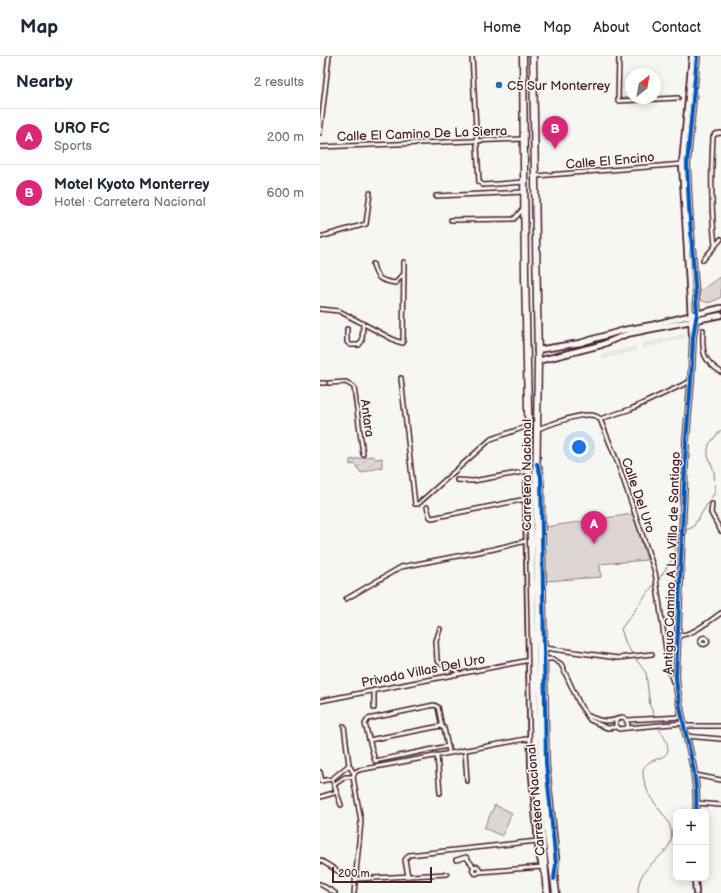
<!DOCTYPE html>
<html lang="en">
<head>
<meta charset="utf-8">
<style>
  :root { --surface:#fff; --page:#f2f2f3; --text:#1f2937; --muted:#747a83; --line:#e0e1e3; --accent:#db2777 }
  body { margin:0; font-family:"Balsamiq Sans",sans-serif; background:var(--page); color:var(--text) }
  .controls { position:absolute; right:12px; bottom:12px; display:grid; overflow:hidden; border-radius:8px; box-shadow:0 2px 10px #0003 }
  .controls button { width:36px; height:36px; display:grid; place-items:center; padding:0; border:0; border-bottom:1px solid var(--line); background:var(--surface); color:var(--text); font:20px sans-serif }
  .compass { position:absolute; left:305px; top:12px; width:36px; height:36px; border-radius:50%; background:var(--surface); box-shadow:0 2px 10px #0003; rotate:31deg }
  .scale { position:absolute; left:12px; bottom:10px; width:100px; box-sizing:border-box; padding-left:4px; border:2px solid #4a1f2b; border-top:0; font-size:11px; line-height:14px; white-space:nowrap; color:#4a1f2b; -webkit-text-stroke:3px #f6f6f2; paint-order:stroke }
  .you { position:absolute; left:259px; top:391px; width:14px; height:14px; margin:-10px; border:3px solid #fff; border-radius:50%; background:#1a73e8; box-shadow:0 0 0 6px #1a73e833 }
  .badge { display:grid; place-items:center; width:26px; height:26px; border-radius:50%; background:var(--accent); color:#fff; font-size:13px; font-weight:700 }
  .pin { position:absolute; translate:-50% -33px; filter:drop-shadow(0 1px 2px #0008) }
  .pin::after { content:''; position:absolute; top:21px; width:14px; height:12px; background:inherit; clip-path:polygon(0 0,100% 0,50% 100%) }
  .list { margin:0; padding:0; list-style:none }
  h2 { display:flex; justify-content:space-between; align-items:center; height:52px; margin:0; padding:0 16px; font-size:17px }
  h2 small { font-size:13px; font-weight:400; color:var(--muted) }
  .list li { display:grid; grid-template-columns:26px 1fr auto; gap:12px; align-items:center; box-sizing:border-box; height:56px; padding:0 16px; border-top:1px solid var(--line) }
  .list b { display:block; font-size:15px; white-space:nowrap }
  .list p { margin:0; font-size:13px; white-space:nowrap; color:var(--muted) }
  .list em { font-size:13px; font-style:normal; color:var(--muted) }
  .map { position:relative; flex:none; width:401px; height:837px; overflow:hidden }
  header { display:flex; align-items:center; gap:24px; box-sizing:border-box; height:56px; padding:0 20px; background:var(--surface); border-bottom:1px solid var(--line) }
  header strong { font-size:19px }
  nav { display:flex; gap:22px; margin-inline-start:auto; font-size:14px }
  main { display:flex }
  aside { flex:1; background:var(--surface) }
  .map>svg:first-child { display:block }
</style>
</head>
<body>
<header>
<strong>Map</strong>
<nav><a>Home</a><a>Map</a><a>About</a><a>Contact</a></nav>
</header>
<main>
<aside>
<h2>Nearby<small>2 results</small></h2>
<ul class="list">
<li><span class="badge">A</span><div><b>URO FC</b><p>Sports</p></div><em>200 m</em></li>
<li><span class="badge">B</span><div><b>Motel Kyoto Monterrey</b><p>Hotel · Carretera Nacional</p></div><em>600 m</em></li>
</ul>
</aside>
<div class="map">
<svg width="401" height="837" viewBox="0 0 401 837">
  <defs>
    <pattern id="garden-furrows" width="10" height="10" patternUnits="userSpaceOnUse"><rect width="10" height="10" fill="#ddd6d5"/><path d="M-1 1l2-2M0 10L10 0M9 11l2-2" fill="none" stroke="#bfb7b7"/></pattern>
  </defs>
  <rect width="100%" height="100%" fill="#f6f6f2"/>
  <filter id="ink" filterUnits="userSpaceOnUse"><feTurbulence type="fractalNoise" baseFrequency=".025" numOctaves="2"/><feDisplacementMap in="SourceGraphic" scale="8" xChannelSelector="R" yChannelSelector="G"/><feConvolveMatrix kernelMatrix="1 2 1 2 8 2 1 2 1" color-interpolation-filters="sRGB"/></filter>
  <g filter="url(#ink)">
    <g fill="#e9e6e3">
      <path d="M365,278V282L321,293L322,287Z"/>
      <path d="M316,290L317,295L282,303L281,298Z"/>
    </g>
    <g fill="#ddd6d5" stroke="#947a80">
      <path d="M401,220V241C392,246 389,249 379,243V236Z"/>
      <path d="M313,458L327,504L280,508L281,521L226,525L225,471Z"/>
      <path d="M175,749L192,757L182,780L164,772Z"/>
    </g>
    <path fill="url(#garden-furrows)" stroke="#947a80" d="M52,400L56,403L62,402V411L41,417L35,408L30,409V404Z"/>
    <g fill="none" stroke-linecap="round" stroke-linejoin="round">
      <g stroke="#8e747a" stroke-width="1">
        <path d="M364,475L373,471L395,436L394,415L388,400V395L389,388L401,374"/>
        <path d="M339,523L353,502L359,477"/>
        <path d="M313,599L306,588L301,573L334,528"/>
        <path d="M315,602L326,617L330,650L334,658"/>
        <path d="M318,837C317,808 346,804 351,784C354,768 342,758 334,746C328,739 324,727 323,718C321,694 369,714 337,670"/>
      </g>
      <defs>
        <g id="street">
          <path d="M152,0L159,126L163,129L204,126"/>
          <path d="M299,0L298,45L358,42"/>
          <path d="M0,77L9,0"/>
          <path d="M0,91L203,83"/>
          <path d="M216,120L364,108"/>
          <path d="M116,140L204,136"/>
          <path d="M131,164L194,163L203,153"/>
          <path d="M0,181L46,168L50,137"/>
          <path d="M395,189C391,153 391,118 393,81L395,78L401,77"/>
          <path d="M383,204L401,183"/>
          <path d="M53,208C56,223 61,225 76,227L80,221L84,219"/>
          <path d="M0,253L19,255L76,285L83,287L84,206"/>
          <path d="M27,273V286L30,289H39L42,285L43,268"/>
          <path d="M383,274C382,296 382,304 401,316"/>
          <path d="M81,322L95,448H98L171,383L208,370"/>
          <path d="M0,327H5"/>
          <path d="M9,327L26,326L34,331L43,398"/>
          <path d="M280,363L311,353L371,325"/>
          <path d="M217,373C231,369 271,351 280,363L297,405L335,516L349,615L356,633"/>
          <path d="M137,424L153,425L209,415"/>
          <path d="M392,448L391,457L401,475"/>
          <path d="M107,451L110,461L112,462L206,443"/>
          <path d="M26,543L81,511L174,493L206,485"/>
          <path d="M120,573L116,585L117,604L122,609L136,614L138,617"/>
          <path d="M345,580C370,582 381,571 401,557"/>
          <circle cx="384" cy="585" r="3.5"/>
          <path d="M225,592L298,602L332,598"/>
          <path d="M224,603H233L241,608L260,649L270,664L287,672L297,671"/>
          <path d="M0,645L210,604"/>
          <path d="M54,652V634"/>
          <path d="M269,660C282,666 289,667 302,661L305,662L308,668L307,672L299,673L296,669V664"/>
          <path d="M307,664L361,661"/>
          <path d="M24,670L29,709L34,718"/>
          <path d="M364,670H401"/>
          <path d="M122,671L118,651L114,649L48,663L45,668L55,705L128,690"/>
          <path d="M307,672L363,667"/>
          <path d="M366,680L401,683"/>
          <path d="M49,684L121,670L124,672L129,696"/>
          <path d="M145,694L147,725"/>
          <path d="M117,699L120,737"/>
          <path d="M0,716L2,725"/>
          <path d="M375,719L401,724"/>
          <path d="M33,721L35,716L39,714L211,682"/>
          <path d="M33,721L41,765L34,837"/>
          <path d="M12,723L21,749"/>
          <path d="M0,725L12,723L29,709"/>
          <path d="M15,728L25,721H33"/>
          <path d="M0,741L17,736"/>
          <path d="M376,747L401,749"/>
          <path d="M0,804L21,817"/>
          <path d="M136,804L146,801L154,811"/>
          <circle cx="156" cy="814" r="3.5"/>
          <path d="M159,816L222,811"/>
          <path d="M88,820L85,804L89,799L217,785"/>
          <path d="M36,823L127,818"/>
          <path d="M0,828L15,837"/>
        </g>
        <g id="secondary">
          <path d="M372,0L362,108L372,279"/>
          <path d="M217,294L260,287L304,274L332,269L401,252"/>
          <path d="M218,305L281,289L307,278L401,259"/>
          <path d="M217,408L220,416L221,429L226,707L236,802L235,819"/>
          <path d="M209,422L206,429V443L211,709L219,798L223,814"/>
          <path d="M376,756C380,710 358,666 356,620L366,384L371,325L373,281L377,257L369,150L367,108L377,0"/>
          <path d="M375,822L376,837"/>
        </g>
        <g id="highway">
          <path d="M203,0L205,219L210,441"/>
          <path d="M213,0L218,305L216,438"/>
          <path d="M221,772L227,837"/>
          <path d="M227,773L236,837"/>
        </g>
      </defs>
      <use href="#street" stroke="#4a1f2b" stroke-width="6"/>
      <use href="#secondary" stroke="#4a1f2b" stroke-width="8"/>
      <use href="#highway" stroke="#4a1f2b" stroke-width="9"/>
      <use href="#street" stroke="#f6f6f2" stroke-width="3"/>
      <use href="#secondary" stroke="#f6f6f2" stroke-width="4.5"/>
      <use href="#highway" stroke="#f6f6f2" stroke-width="6"/>
      <defs>
        <g id="highway-bridge">
          <path d="M216,438L222,725L227,773"/>
          <path d="M210,441L216,711L221,772"/>
        </g>
      </defs>
      <use href="#highway-bridge" stroke="#4a1f2b" stroke-width="9" stroke-linecap="butt"/>
      <use href="#highway-bridge" stroke="#f6f6f2" stroke-width="6"/>
      <defs>
        <g id="cycleway">
          <path d="M217,408L221,420L226,707L236,808L234,823"/>
          <path d="M376,756C380,710 358,666 356,620L366,384L371,325L373,281L377,257L369,150L367,108L377,0"/>
        </g>
      </defs>
      <use href="#cycleway" stroke="#f6f6f2" stroke-width="6"/>
      <use href="#cycleway" stroke="#0057b8" stroke-width="4"/>
    </g>
  </g>
  <circle fill="#1f6fb2" stroke="#f6f6f2" stroke-width="1.5" cx="179" cy="29" r="4"/>
  <g text-anchor="middle" stroke-width="3" stroke-linejoin="round" paint-order="stroke">
    <g font-size="13" fill="#4a1f2b" stroke="#f6f6f2" text-anchor="start">
      <text x="187" y="34">C5 Sur Monterrey</text>
    </g>
    <g font-size="13" fill="#4a1f2b" stroke="#f6f6f2">
      <text transform="translate(102 77) rotate(-2)" y="5">Calle El Camino De La Sierra</text>
      <text transform="translate(290 104) rotate(-5)" y="5">Calle El Encino</text>
      <text transform="translate(48 362) rotate(82)" y="5">Antara</text>
      <text transform="translate(206 419) rotate(-90)" y="5">Carretera Nacional</text>
      <text transform="translate(319 439) rotate(71)" y="5">Calle Del Uro</text>
      <text transform="translate(351 507) rotate(-88)" y="5">Antiguo Camino A La Villa de Santiago</text>
      <text transform="translate(103 614) rotate(-11)" y="5">Privada Villas Del Uro</text>
      <text transform="translate(215 744) rotate(-95)" y="5">Carretera Nacional</text>
    </g>
  </g>
</svg>
<div class="controls">
<button>+</button>
<button>−</button>
</div>
<svg class="compass" viewBox="-18 -18 36 36"><path d="M0-13l5 13h-10z" fill="#e53935"/><path d="M0 13l5-13h-10z" fill="#747a83"/></svg>
<div class="scale">200 m</div>
<div class="you"></div>
<div class="pin badge" style="left:274px;top:488px">A</div>
<div class="pin badge" style="left:235px;top:93px">B</div>
</div>
</main>
</body>
</html>
